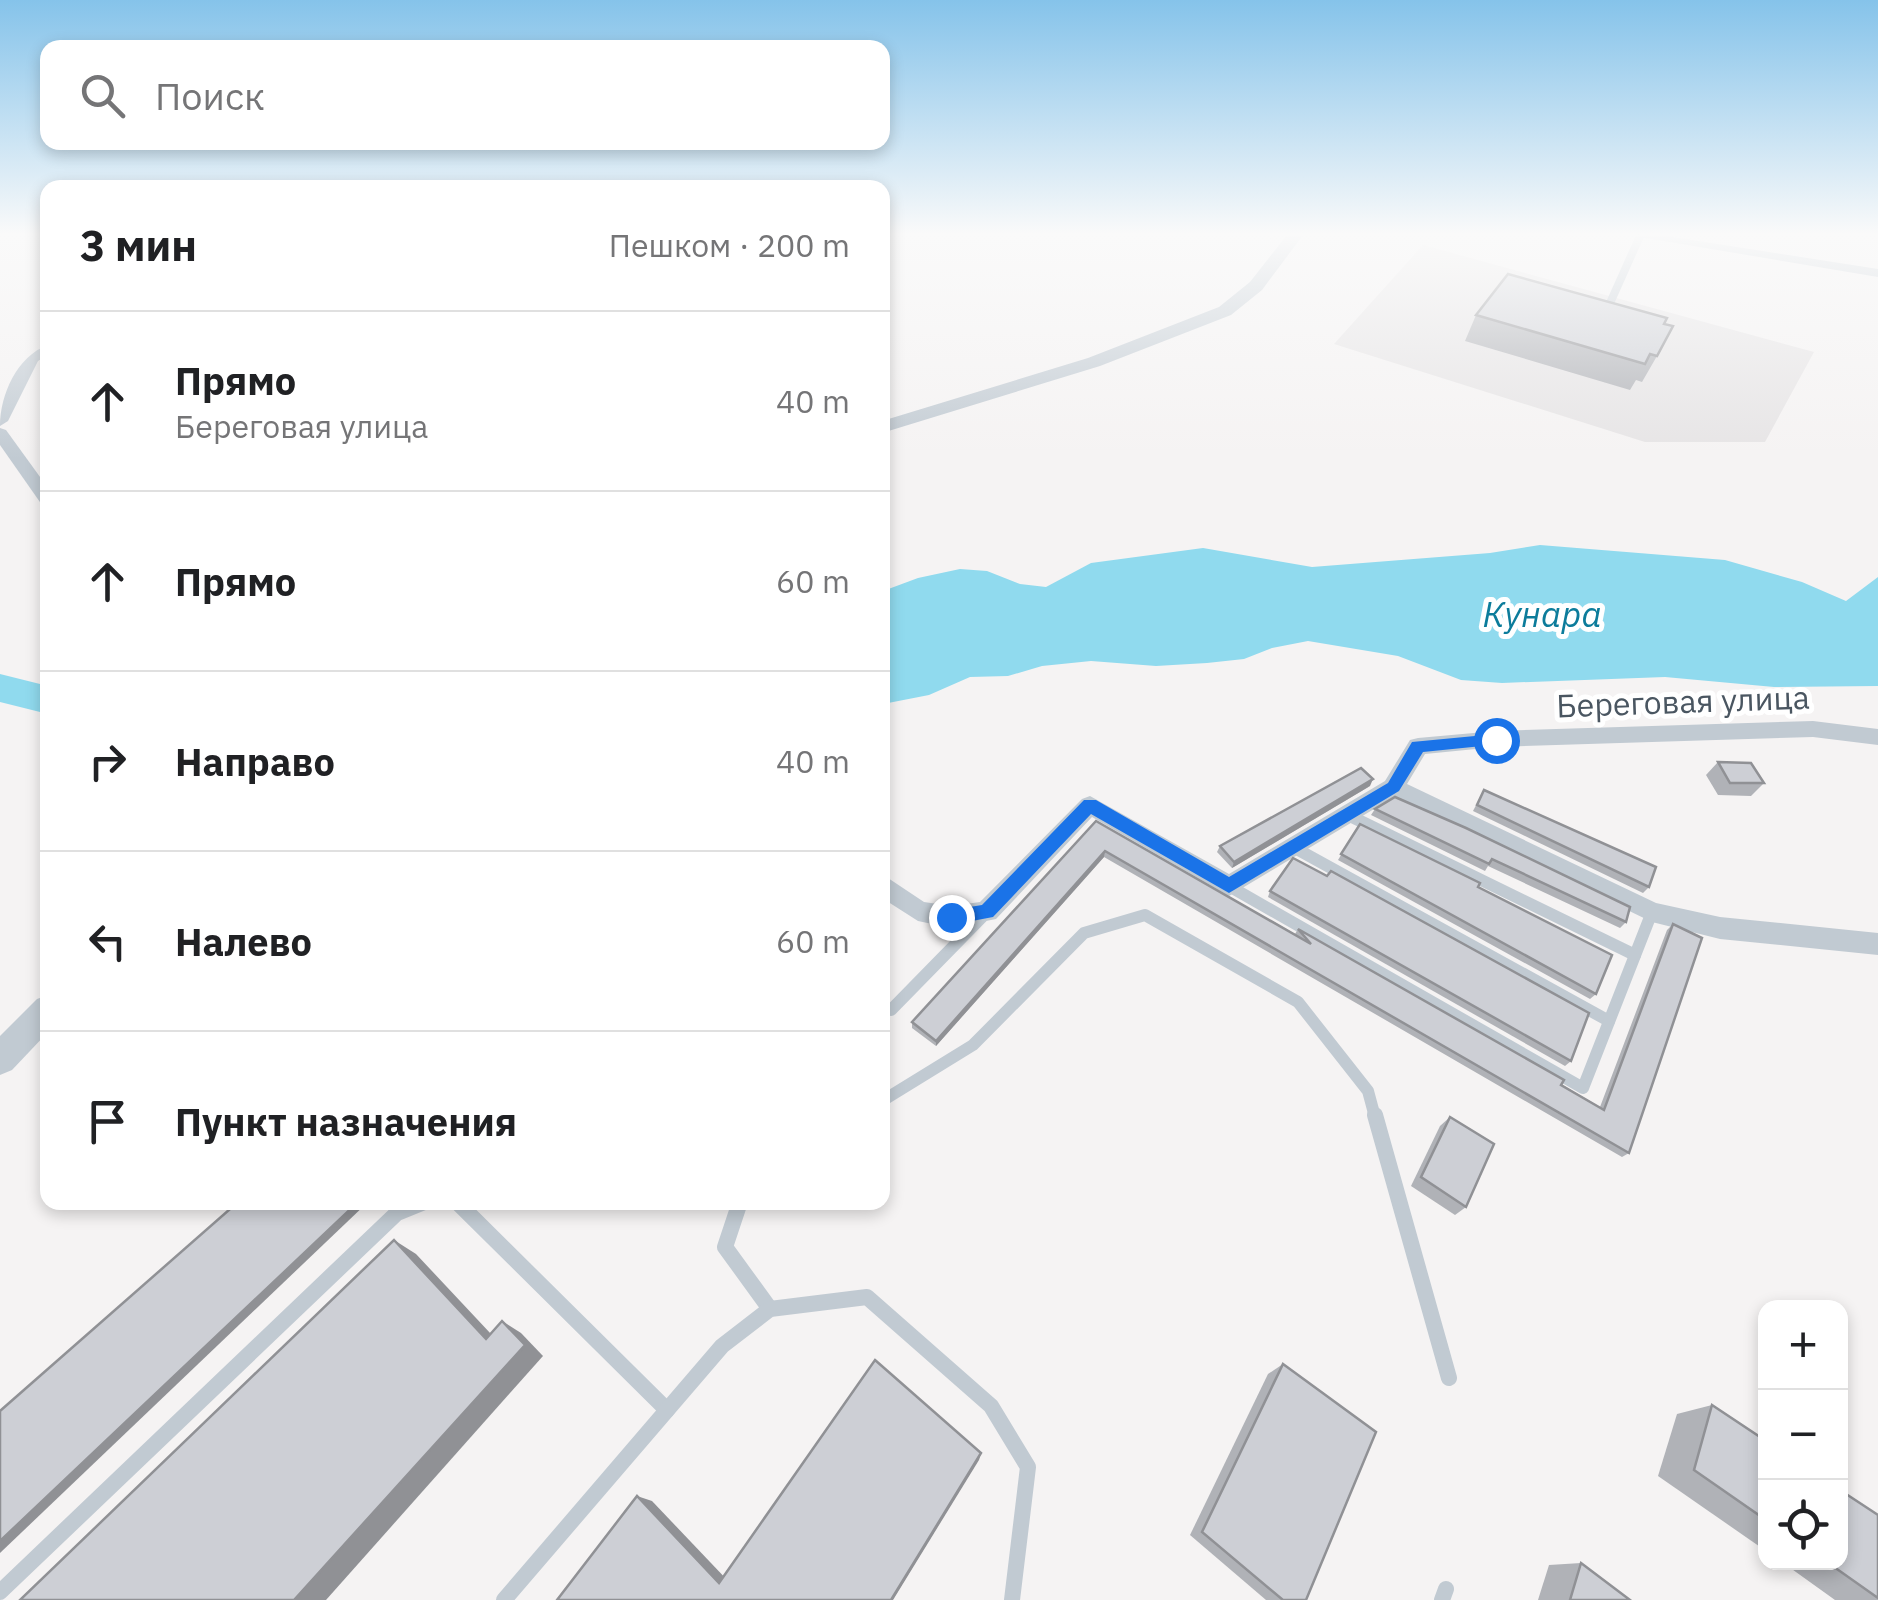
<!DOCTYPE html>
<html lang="ru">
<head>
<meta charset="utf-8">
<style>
  :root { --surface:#fff; --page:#f2f2f2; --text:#202124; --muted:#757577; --line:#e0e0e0 }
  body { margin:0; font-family:"IBM Plex Sans",sans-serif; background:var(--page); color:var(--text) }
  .controls { position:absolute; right:30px; bottom:30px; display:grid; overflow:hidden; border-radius:20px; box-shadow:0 5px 15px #0003 }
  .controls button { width:90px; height:90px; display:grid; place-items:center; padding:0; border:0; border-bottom:2px solid var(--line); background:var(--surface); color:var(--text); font:50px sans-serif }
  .stop { position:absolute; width:30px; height:30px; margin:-22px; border:8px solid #1a73e8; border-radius:50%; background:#fff }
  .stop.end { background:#1a73e8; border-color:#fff; box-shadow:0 2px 10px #0008 }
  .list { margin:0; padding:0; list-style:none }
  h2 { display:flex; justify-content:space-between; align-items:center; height:130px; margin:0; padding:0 40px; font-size:42px }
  h2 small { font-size:32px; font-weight:400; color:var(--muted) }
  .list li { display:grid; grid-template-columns:65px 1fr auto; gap:30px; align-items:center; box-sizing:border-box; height:180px; padding:0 40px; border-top:2px solid var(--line) }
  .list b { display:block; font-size:38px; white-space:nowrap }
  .list p { margin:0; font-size:32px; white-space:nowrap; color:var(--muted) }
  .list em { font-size:32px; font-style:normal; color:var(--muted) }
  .icon { flex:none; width:55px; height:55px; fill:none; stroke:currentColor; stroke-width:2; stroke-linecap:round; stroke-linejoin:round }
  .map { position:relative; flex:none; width:1878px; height:1600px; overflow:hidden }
  .search { position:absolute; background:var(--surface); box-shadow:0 5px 15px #0003; left:40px; top:40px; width:850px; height:110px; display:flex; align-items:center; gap:25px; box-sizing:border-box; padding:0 35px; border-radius:20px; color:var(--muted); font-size:38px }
  .panel { position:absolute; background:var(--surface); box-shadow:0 5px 15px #0003; left:40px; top:180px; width:850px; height:1030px; border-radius:20px }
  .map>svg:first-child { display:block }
</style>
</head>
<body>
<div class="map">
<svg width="1878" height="1600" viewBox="0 0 1878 1600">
  <rect width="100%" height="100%" fill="#f5f3f3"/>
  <path fill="#e6e4e5" d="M1423,245L1814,352L1765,442H1645L1334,344Z"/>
  <path fill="#90daee" d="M1540,545L1725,560L1802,582L1846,601L1878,577V686L1774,687L1665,677L1502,683L1461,680L1398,656L1308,641L1272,648L1244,659L1207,663L1156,666L1091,661L1042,666L1008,676L970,677L929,695L883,704V591L918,578L960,569L987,571L1020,584L1046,587L1091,563L1203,548L1312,567L1490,553Z"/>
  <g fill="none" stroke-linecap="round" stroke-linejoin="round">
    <path fill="#90daee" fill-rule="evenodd" d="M0,674L48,686V714L0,702Z"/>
    <path stroke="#c1cad2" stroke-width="8" d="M1606,312L1640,236"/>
    <g stroke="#c1cad2" stroke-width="12">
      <path d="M1348,815L1635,955"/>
      <path d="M1293,847L1609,1021"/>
      <path d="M1229,886L1583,1088L1652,912"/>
      <path d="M891,1010L984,915"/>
      <path d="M882,1101L973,1045L1084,933L1145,915L1298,1002L1368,1091L1375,1117"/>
    </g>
    <g stroke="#c1cad2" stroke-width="16">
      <path d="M1375,1115L1449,1378"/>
      <path d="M457,1202L667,1410"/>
      <path d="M740,1202L725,1247L770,1309"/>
      <path d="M0,1592L397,1213L424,1202"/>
      <path d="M504,1600L722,1346L770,1309L867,1297L991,1406L1028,1467L1012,1600"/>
      <path d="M1442,1600L1446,1589"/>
    </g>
    <g fill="#c1cad2" fill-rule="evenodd">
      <path d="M1628,235H1660L1878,269V277Z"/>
      <path d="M48,345V355L38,361L8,421L0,426C0,395 17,356 48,345Z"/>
      <path d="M0,428L6,430L48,488V506L42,505L0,445Z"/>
      <path d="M1813,721L1878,729V745L1813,737L1496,747L1425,754L1407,784L1656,903L1720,917L1878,933V955L1720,939L1652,922L1394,797L1229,896L1092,817L996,919L951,928L918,921L882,898V874L924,902L951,906L980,902L1082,799L1090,796L1229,874L1385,781L1410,740L1418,738L1496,731Z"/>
    </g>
    <g fill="#c1cad2" fill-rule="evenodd">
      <path d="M1287,235H1303L1262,290L1231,315L1100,366L882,433V421L1088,358L1219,307L1250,282Z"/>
      <path d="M48,995V1032L12,1070L0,1075V1036L37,999Z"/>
    </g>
  </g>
  <g fill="#b0b2b7">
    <path d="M1476,315L1657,356L1642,382L1636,380L1630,390L1465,341Z"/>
    <path d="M1718,762L1764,783L1751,796L1718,795L1706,775Z"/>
    <path d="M1370,786L1232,868L1217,852L1220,846Z"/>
    <path d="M1484,790L1649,887L1643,893L1473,811Z"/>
    <path d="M1395,797L1626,922L1620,928L1488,866L1485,871L1371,815L1375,809Z"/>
    <path d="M1096,821L1295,934L1298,929L1600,1107L1667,930L1673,924L1629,1153L1622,1157L1104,857L936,1046L912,1028V1022Z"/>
    <path d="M1360,824L1478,887L1596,994L1590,999L1338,860Z"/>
    <path d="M1270,891L1571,1061L1565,1066L1268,897Z"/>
    <path d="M1450,1117L1466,1207L1455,1215L1411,1186L1440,1126Z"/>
    <path d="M1283,1364L1306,1600H1266L1190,1535L1268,1374Z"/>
    <path d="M1712,1405L1766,1441V1551L1658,1476L1677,1414Z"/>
    <path d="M1878,1515V1600H1835L1782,1562H1840Z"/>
    <path d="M1581,1563L1630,1600H1538L1549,1565Z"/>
  </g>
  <g fill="#909195">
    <path d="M1373,779L1370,786L1232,868L1234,862Z"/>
    <path d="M1105,851L1104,857L936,1046V1041Z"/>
    <path d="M358,1202H368L0,1553V1541Z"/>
    <path d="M394,1240L416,1254L506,1350L486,1339Z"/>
    <path d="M502,1321L521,1333L543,1356L326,1600H294Z"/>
    <path d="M981,1453L979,1460L893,1600H891Z"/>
    <path d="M637,1496L652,1501L730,1583H719Z"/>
  </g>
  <g fill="#cdcfd5" stroke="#909195" stroke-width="2.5">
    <path d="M1508,274L1667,318L1664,324L1673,326L1657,356L1650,354L1645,364L1476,315Z"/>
    <path d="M1718,762L1751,763L1764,783H1730Z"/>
    <path d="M1361,768L1373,779L1234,862L1220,846Z"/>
    <path d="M1484,790L1656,867L1649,887L1477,805Z"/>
    <path d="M1395,797L1466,828L1630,907L1626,922L1492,859L1489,864L1375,809Z"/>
    <path d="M1096,821L1311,944L1298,929L1564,1080L1561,1085L1604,1110L1673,924L1702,938L1629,1153L1105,851L936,1041L912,1022Z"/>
    <path d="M1360,824L1480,883L1478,887L1612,955L1596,994L1341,854Z"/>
    <path d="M1293,858L1327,876L1331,871L1589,1013L1571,1061L1270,891Z"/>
    <path d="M1450,1117L1494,1144L1466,1207L1421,1177Z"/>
    <path d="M238,1202H358L0,1541V1411Z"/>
    <path d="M394,1240L486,1339L502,1321L525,1345L294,1600H20Z"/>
    <path d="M875,1360L981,1453L891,1600H557L637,1496L719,1583Z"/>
    <path d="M1283,1364L1376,1432L1306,1600H1283L1202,1532Z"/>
    <path d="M1712,1405L1766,1441V1520L1694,1470Z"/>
    <path d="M1840,1490L1878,1515V1598L1827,1562H1840Z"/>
    <path d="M1581,1563L1630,1600H1570Z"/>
  </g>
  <linearGradient id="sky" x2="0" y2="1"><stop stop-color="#85c3ea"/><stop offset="0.51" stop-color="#fafafa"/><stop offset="1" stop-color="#fafafa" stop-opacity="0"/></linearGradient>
  <rect width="1878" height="459" fill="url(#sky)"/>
  <path fill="#1a73e8" d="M1496,734L1504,740L1502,744L1423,752L1399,791L1229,893L1091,814L993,917L951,925L942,917L951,910L982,905L1084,800H1096L1229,877L1388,783L1412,742Z"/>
  <g text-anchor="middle" stroke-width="10" stroke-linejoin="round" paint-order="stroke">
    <g font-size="32" fill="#4a5661" stroke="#fff">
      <text transform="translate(1683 702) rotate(-2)" y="11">Береговая улица</text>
    </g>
    <g font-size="35" font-style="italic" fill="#0c7c9b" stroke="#fff">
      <text x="1542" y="627">Кунара</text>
    </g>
  </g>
</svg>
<div class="controls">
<button>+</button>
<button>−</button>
<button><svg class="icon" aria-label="locate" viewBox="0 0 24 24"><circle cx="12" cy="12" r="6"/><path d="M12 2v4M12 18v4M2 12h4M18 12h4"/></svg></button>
</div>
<div class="stop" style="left:1496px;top:740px"></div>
<div class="stop end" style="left:951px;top:917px"></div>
<div class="search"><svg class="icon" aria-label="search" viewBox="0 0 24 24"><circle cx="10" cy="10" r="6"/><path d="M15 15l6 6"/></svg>Поиск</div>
<section class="panel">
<h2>3 мин<small>Пешком · 200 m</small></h2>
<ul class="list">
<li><svg class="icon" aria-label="ahead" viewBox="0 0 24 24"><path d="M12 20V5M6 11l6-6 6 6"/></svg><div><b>Прямо</b><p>Береговая улица</p></div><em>40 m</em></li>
<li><svg class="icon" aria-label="ahead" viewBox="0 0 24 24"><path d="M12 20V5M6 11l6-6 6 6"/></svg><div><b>Прямо</b></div><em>60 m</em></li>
<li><svg class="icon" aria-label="right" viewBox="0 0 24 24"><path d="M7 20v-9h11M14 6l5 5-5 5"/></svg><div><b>Направо</b></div><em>40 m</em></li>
<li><svg class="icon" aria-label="left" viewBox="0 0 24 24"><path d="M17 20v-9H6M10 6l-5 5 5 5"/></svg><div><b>Налево</b></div><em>60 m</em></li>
<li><svg class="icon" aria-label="arrive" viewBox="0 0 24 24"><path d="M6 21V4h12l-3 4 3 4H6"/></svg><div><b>Пункт назначения</b></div></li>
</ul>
</section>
</div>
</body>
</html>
